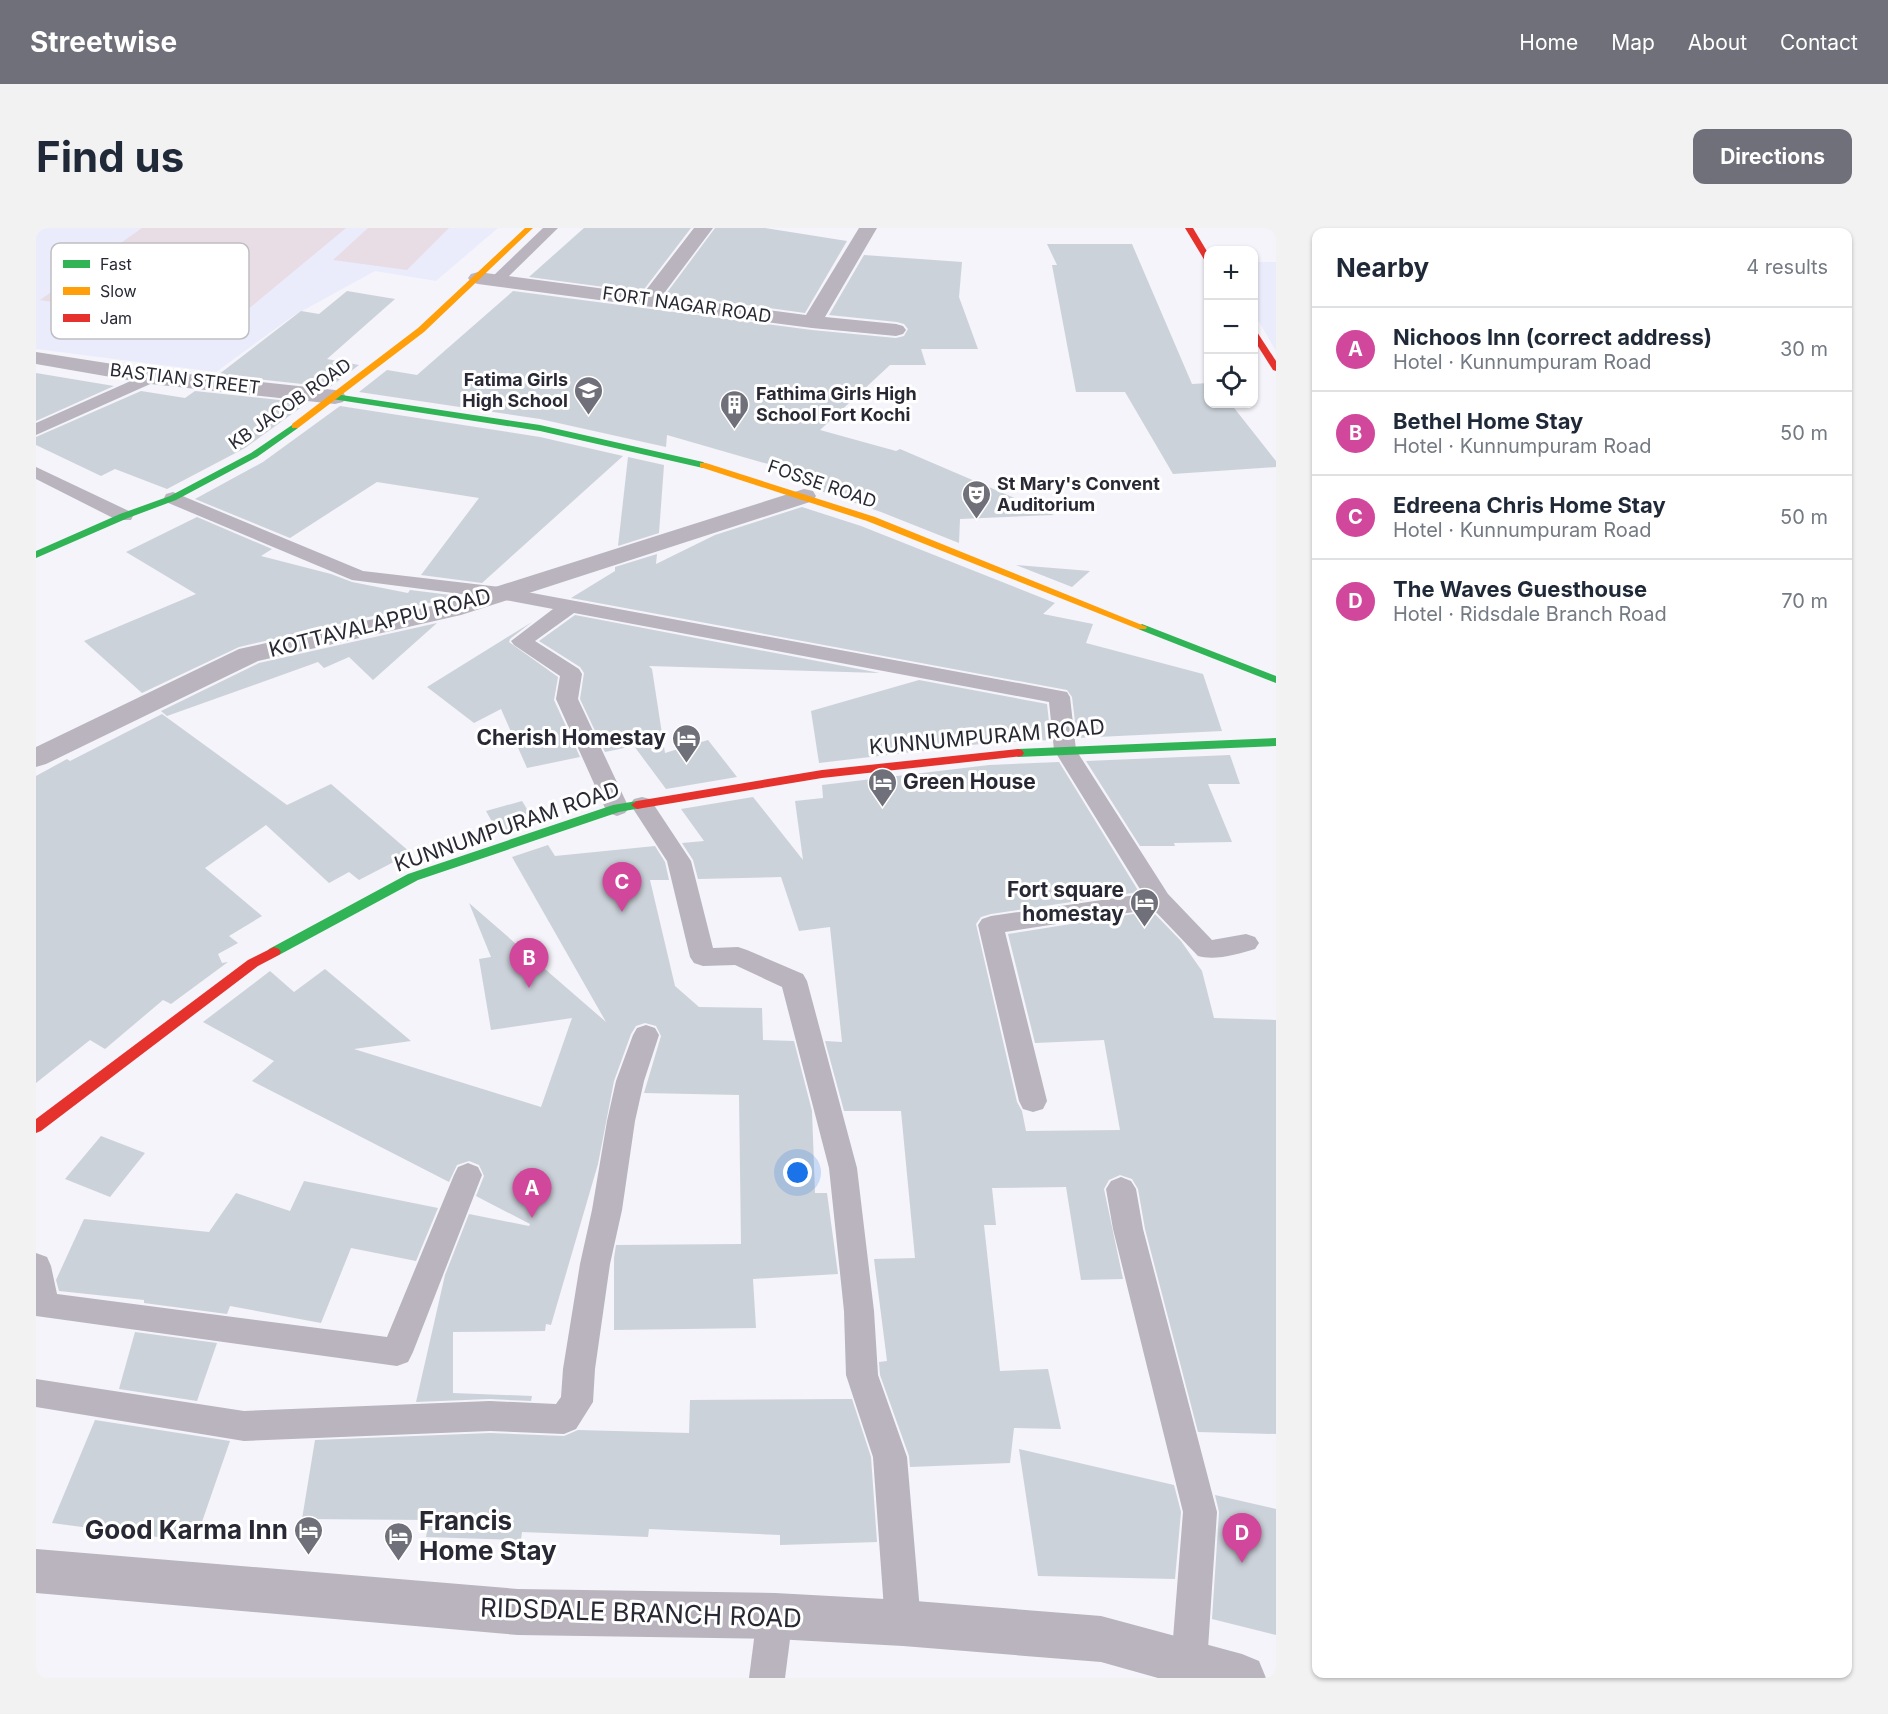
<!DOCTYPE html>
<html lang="en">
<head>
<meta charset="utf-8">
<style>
  :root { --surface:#fff; --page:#f2f2f3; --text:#1f2937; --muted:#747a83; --line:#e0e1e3; --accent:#6f7079 }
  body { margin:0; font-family:Inter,sans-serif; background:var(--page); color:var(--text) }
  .controls { position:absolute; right:18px; top:18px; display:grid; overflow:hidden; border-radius:12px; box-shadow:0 2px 4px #0004 }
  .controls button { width:54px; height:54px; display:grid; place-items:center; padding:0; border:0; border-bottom:2px solid var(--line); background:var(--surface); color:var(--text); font:30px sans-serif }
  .you { position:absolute; left:762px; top:945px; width:21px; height:21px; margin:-15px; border:4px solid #fff; border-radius:50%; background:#1a73e8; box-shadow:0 0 0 9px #1a73e833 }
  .badge { display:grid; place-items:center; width:39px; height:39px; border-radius:50%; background:var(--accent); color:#fff; font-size:20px; font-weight:700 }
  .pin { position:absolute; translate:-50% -50px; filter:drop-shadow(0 2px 3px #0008) }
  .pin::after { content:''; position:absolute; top:32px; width:21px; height:18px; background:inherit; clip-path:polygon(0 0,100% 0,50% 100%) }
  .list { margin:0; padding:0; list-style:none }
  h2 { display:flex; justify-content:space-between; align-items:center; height:78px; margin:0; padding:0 24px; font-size:26px }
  h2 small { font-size:20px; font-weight:400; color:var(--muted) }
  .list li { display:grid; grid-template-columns:39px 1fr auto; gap:18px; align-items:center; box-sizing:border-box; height:84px; padding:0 24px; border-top:2px solid var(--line) }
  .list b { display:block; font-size:22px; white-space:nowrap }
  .list p { margin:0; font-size:20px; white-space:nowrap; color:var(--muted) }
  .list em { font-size:20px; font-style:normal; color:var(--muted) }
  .icon { flex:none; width:33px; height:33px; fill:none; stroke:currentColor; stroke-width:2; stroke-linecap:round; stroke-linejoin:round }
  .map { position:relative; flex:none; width:1240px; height:1450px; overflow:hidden; border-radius:12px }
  header { display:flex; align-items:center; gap:36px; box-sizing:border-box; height:84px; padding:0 30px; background:var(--accent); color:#fff }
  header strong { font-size:28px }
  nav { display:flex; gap:33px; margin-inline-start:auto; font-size:21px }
  .intro { display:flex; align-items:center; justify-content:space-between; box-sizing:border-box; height:144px; padding:0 36px }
  h1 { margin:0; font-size:42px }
  .button { padding:15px 27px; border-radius:12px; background:var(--accent); color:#fff; font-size:21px; font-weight:700 }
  main { display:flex; gap:36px; padding:0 36px }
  aside { flex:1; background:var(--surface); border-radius:12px; box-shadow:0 2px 4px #0004 }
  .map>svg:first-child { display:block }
</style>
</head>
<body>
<header>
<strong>Streetwise</strong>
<nav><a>Home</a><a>Map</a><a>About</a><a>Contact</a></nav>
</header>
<div class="intro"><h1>Find us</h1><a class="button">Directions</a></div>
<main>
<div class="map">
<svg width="1240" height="1450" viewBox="0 0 1240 1450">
  <rect width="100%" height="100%" fill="#f4f4fa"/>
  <g fill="#eaecfb">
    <path d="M0,0H462L400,53L339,43L257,88L180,144L0,121Z"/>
    <path d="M1218,34H1240V123L1218,85Z"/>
  </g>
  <g fill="#e8dce5">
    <path d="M106,0H310L187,102L4,72Z"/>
    <path d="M332,0H413L371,42L297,32Z"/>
  </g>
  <g fill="#ccd2da">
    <path d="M548,0H655L606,64L493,49Z"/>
    <path d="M679,0H729L811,13L769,85L630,66Z"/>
    <path d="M1011,16H1096L1156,156L1173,155V176H1195L1240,233V239L1137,246L1089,164H1040L1016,37H1021Z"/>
    <path d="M828,27L926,34L923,69L942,121H885L890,137H854L784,202L860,223L864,221L1018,287L924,291L923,315L845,284L776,260L791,253L631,207L630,219L504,191L323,164L351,142L381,147L477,63L776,102L860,110L868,108L872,101L868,96L861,94L793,87Z"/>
    <path d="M311,63L359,71L291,131L323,137L294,159L182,147L265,83L283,86Z"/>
    <path d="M0,145L78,158L0,193Z"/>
    <path d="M105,163L149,170L159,163L271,175L209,220L131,261L79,241L65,248L0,217V209Z"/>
    <path d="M304,178L504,209L587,228L446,355L385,347L443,270L341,254L254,310L159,271L227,234Z"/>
    <path d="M592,229L628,237L623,305L582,318Z"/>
    <path d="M766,279L825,298L1019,375L1007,386L1057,396L1050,415L1167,446L1186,503L1041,510L1036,469L1031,462L535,370L579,343V339L621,326L620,336L679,307Z"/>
    <path d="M161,289L236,321L225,328L295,346L316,354L372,365L374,362L423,368L203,419L106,465L48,413L160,366L90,324Z"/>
    <path d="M980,337L1054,343L1036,359Z"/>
    <path d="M539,387L844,445L613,438L616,441L629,525L672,512L701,549L630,561L598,518L569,524L544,471L548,445L544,439L503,413Z"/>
    <path d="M496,394L474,411L473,414L522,449L518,472L544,529L491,540L465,481L438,495L391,459Z"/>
    <path d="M401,395L337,452L313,429L288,440L282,434L131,488L125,483L223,435Z"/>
    <path d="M883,452L1011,476L1015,512L953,515L783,535L775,483Z"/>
    <path d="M126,486L251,577L295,556L375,625L323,652L313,644L293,655L230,597L169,640L226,688L193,708L202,715L182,726L186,735L192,734L135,776L127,772L69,821L54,812L0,855V548L31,531L34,533Z"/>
    <path d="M1194,527L1204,556H1172L1196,614L1138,615L1139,618H1104L1050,533Z"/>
    <path d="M1023,534L1103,664L955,686L945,689L940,696L981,874L986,883L990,903L1084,902L1068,812L999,815L972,706L1116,683L1145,713L1166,743L1178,790L1240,792V1206L1162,1204L1109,1001L1102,961L1096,951L1084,947L1073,952L1068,961L1087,1051L1045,1052L1030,959L956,960L960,997H948L964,1143L1012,1141L1025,1201L978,1200L974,1235L874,1239L873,1228L844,1147L843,1134L851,1133L838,1031L879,1030L865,883H808L789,813L806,814L794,699L763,703L745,649L662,651L657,632L646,615L668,613L645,581L717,569L767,632L759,573L787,570L786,557L953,537Z"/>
    <path d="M486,573L499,594L463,606L450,583Z"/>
    <path d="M512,617L519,628L619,618L629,634L633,652H614L639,758L663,779L726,780L727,812L758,813L776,883L779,965H791L802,1046L717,1051L720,1100L578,1102V1030L580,1017L705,1016L703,867L608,865L625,808L620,798L609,795L600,798L595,806L578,853L562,936L515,1097L510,1096L509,1103L417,1104V1165L496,1168L495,1173L454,1171L380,1174L409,1047L433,986L493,998L494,996L440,968L448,948L443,937L433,933L421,937L413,954L216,853L238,833L167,794L234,743L258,764L289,741L375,813L318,821L505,879L536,790L455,802L443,731L455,729L433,675L570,794L476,629Z"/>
    <path d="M65,908L109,925L74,969L29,951Z"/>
    <path d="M268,953L402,980L380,1033L315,1020L285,1095L194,1078L191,1086L108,1075V1072L23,1063L20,1052L48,991L173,1004L200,965L254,983Z"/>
    <path d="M99,1104L181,1115L161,1173L83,1161Z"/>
    <path d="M816,1171L835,1229L841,1314L744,1317V1307L613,1301L612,1309L486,1304L485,1312L390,1309L393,1292L266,1291L279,1212L454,1205L528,1208L542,1202L653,1205L654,1172Z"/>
    <path d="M59,1192L194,1213L159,1314L16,1295Z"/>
    <path d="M983,1221L1138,1257L1145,1284L1139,1351L1002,1348Z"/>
    <path d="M1179,1267L1240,1281V1407L1176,1391L1183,1284Z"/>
  </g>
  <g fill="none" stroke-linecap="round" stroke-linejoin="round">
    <g fill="#b9b4be" fill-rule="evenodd">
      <path d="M507,0H522L465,56H455L452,53L455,50Z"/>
      <path d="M115,144L121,145L123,149L121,153L0,207V195Z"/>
      <path d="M0,239L95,284L97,288L95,292H81L0,251Z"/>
      <path d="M137,264L327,343L464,359L1031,464L1034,469L1040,522L1132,666L1176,712L1210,706L1219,709L1223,715L1219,721C1202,726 1179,733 1162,728L1117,681L969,704L1011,873L1007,881L997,884L987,881L983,873L942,697L946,691L955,688L1107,666L1018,522L1013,474L538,385L499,413L543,441L546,446L542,471L593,580L589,585L581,588L573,585L569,580L520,471L524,448L478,417L475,413L517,381L464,371L316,352L130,274L128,270L130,266Z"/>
      <path d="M606,569L614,571L655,633L677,720L702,719L711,722L767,746L771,753L821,940L838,1083L842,1147L871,1229L885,1395L880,1407L867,1413L854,1407L849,1395L837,1229L810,1147L808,1083L793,940L746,759L699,737L667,738L658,735L654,729L631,633L594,576L598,571Z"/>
      <path d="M610,797L619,800L623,807L608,853L599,893L586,982L574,1036L559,1141L557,1174L540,1201L528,1206L454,1203L208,1213L0,1179V1151L208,1183L454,1173L520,1176L525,1169L527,1141L544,1036L556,982L571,893L580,853L597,807L601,800Z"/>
      <path d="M432,935L442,939L446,947L377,1124L372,1134L361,1138L0,1088V1025L11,1029L15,1038L21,1066L351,1109L418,947L422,939Z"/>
      <path d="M1085,949L1095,953L1100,961L1107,1001L1181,1284L1171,1436L1166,1449L1163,1450L1140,1449L1135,1436L1147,1284L1077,1001L1070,961L1075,953Z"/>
      <path d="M739,1370L752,1376L757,1388L749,1450H713L721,1388L726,1376Z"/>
    </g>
    <g fill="#b9b4be" fill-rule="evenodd">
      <path d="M658,0H677L626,68L770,87L823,0H841L789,89L860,96L867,98L870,102L867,106L860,108L776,100L442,56L435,54L432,50L435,46L442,44L607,66Z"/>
      <path d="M0,124L115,142L299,162L307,164L310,169L307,174L299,176L115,156L0,136Z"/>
      <path d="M768,261L777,263L780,268L777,273L425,387L222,433L10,536L0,539V519L203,421L409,375Z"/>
      <path d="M0,1321L482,1361L739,1365L867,1372L1065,1388L1206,1426L1223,1433L1230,1450H1122L1065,1434L867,1418L739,1411L482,1407L0,1365Z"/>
    </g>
    <g fill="#30b455" fill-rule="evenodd">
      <path d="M299,166L504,197L667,234L672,237L667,240L504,203L296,171L294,169Z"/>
      <path d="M259,195L262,196V200L221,229L140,272L92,290L0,330V323L84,286L134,268L215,225Z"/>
      <path d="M1106,396L1240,448V455L1102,401L1101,399Z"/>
      <path d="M1240,510V518L982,529L976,525L982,521Z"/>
      <path d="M601,573L607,577L605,580L583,584L382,652L243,727H233L231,724L233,721L372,646L577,577Z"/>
    </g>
    <g fill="#ff9f0a" fill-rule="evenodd">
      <path d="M489,0H497L388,104L262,200H256V196L382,100Z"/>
      <path d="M664,235H670L839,289L1111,399L1110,401H1102L831,293L664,239Z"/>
    </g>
    <g fill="#e5322d" fill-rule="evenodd">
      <path d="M1149,0H1157L1172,25V33H1169Z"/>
      <path d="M1218,103L1221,104L1240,133V143L1237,142L1218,112Z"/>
      <path d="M982,521L986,522L988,525L986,528L786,550L601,581L595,577L601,573L786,542Z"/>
      <path d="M238,719L243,721L245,724L243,727L222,738L5,903L0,905V891L212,732Z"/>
    </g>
  </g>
  <defs>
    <symbol id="school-pin" viewBox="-11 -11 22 30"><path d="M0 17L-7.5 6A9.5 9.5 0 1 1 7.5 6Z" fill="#6f7079" stroke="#fff"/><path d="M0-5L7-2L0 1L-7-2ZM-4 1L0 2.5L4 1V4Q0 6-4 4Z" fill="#fff"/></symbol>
    <symbol id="building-pin" viewBox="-11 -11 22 30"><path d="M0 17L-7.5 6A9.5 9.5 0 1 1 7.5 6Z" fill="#6f7079" stroke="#fff"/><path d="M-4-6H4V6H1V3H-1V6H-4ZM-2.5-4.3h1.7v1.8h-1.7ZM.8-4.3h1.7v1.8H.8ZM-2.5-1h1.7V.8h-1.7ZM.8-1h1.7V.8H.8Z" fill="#fff"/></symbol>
    <symbol id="theatre-pin" viewBox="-11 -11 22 30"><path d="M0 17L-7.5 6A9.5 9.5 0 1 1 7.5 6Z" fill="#6f7079" stroke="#fff"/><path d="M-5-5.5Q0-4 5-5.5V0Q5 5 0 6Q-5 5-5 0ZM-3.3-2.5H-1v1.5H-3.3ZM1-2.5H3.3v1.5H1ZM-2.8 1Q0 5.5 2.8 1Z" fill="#fff"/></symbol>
    <symbol id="hotel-pin" viewBox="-11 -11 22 30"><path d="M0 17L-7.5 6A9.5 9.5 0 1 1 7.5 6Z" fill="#6f7079" stroke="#fff"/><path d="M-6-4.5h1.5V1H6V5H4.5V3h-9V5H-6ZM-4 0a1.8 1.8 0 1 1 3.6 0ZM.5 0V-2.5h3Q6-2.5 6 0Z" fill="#fff"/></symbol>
  </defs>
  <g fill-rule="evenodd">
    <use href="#school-pin" x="536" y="146" width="33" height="45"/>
    <use href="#building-pin" x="682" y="160" width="33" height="45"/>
    <use href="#theatre-pin" x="924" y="250" width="33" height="45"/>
    <use href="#hotel-pin" x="634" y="494" width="33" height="45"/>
    <use href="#hotel-pin" x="830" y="538" width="33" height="45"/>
    <use href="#hotel-pin" x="1092" y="658" width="33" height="45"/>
    <use href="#hotel-pin" x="256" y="1286" width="33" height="45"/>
    <use href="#hotel-pin" x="346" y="1292" width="33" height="45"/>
  </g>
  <g text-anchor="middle" stroke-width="6" stroke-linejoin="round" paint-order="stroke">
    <g font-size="18" fill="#282934" stroke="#fff">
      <text transform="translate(651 77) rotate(8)" y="6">FORT NAGAR ROAD</text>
      <text transform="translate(149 151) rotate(7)" y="6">BASTIAN STREET</text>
      <text transform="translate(254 176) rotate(-35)" y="6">KB JACOB ROAD</text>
      <text transform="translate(786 256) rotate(19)" y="6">FOSSE ROAD</text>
    </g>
    <g font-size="18" font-weight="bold" fill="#282934" stroke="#fff" text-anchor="start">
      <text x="532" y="158" text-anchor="end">Fatima Girls<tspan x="532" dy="21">High School</tspan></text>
      <text x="720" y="172">Fathima Girls High<tspan x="720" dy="21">School Fort Kochi</tspan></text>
      <text x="961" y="262">St Mary's Convent<tspan x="961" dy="21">Auditorium</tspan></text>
    </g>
    <g font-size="21" fill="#282934" stroke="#fff">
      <text transform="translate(344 395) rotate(-14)" y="7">KOTTAVALAPPU ROAD</text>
      <text transform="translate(951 509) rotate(-5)" y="7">KUNNUMPURAM ROAD</text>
      <text transform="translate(471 599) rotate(-19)" y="7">KUNNUMPURAM ROAD</text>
    </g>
    <g font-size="21" font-weight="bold" fill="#282934" stroke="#fff" text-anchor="end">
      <text x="630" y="517">Cherish Homestay</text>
      <text x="867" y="561" text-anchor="start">Green House</text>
      <text x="1088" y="669">Fort square<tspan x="1088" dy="24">homestay</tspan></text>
    </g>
    <g font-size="26" font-weight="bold" fill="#282934" stroke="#fff" text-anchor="start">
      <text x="383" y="1302">Francis<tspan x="383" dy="30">Home Stay</tspan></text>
      <text x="252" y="1311" text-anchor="end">Good Karma Inn</text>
    </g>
    <g font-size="26" fill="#282934" stroke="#fff">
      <text transform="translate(605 1385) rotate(2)" y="9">RIDSDALE BRANCH ROAD</text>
    </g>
  </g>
  <rect x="15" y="15" width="198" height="96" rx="9" fill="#fff" stroke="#bebfc2" stroke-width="1.5"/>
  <rect x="27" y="32" width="27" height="8" fill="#30b455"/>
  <rect x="27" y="59" width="27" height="8" fill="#ff9f0a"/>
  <rect x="27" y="86" width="27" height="8" fill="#e5322d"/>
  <g font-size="16" fill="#282934">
    <text x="64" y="42">Fast</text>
    <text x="64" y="69">Slow</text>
    <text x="64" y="96">Jam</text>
  </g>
</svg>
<div class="controls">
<button>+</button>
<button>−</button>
<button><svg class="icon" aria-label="locate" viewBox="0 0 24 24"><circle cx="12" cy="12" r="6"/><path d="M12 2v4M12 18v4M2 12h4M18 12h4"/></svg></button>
</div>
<div class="you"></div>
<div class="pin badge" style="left:496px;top:990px;background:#d1479c">A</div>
<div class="pin badge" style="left:493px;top:760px;background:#d1479c">B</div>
<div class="pin badge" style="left:586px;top:684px;background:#d1479c">C</div>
<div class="pin badge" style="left:1206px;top:1335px;background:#d1479c">D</div>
</div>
<aside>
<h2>Nearby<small>4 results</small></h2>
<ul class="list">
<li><span class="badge" style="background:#d1479c">A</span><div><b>Nichoos Inn (correct address)</b><p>Hotel · Kunnumpuram Road</p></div><em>30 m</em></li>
<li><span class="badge" style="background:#d1479c">B</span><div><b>Bethel Home Stay</b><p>Hotel · Kunnumpuram Road</p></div><em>50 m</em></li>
<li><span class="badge" style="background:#d1479c">C</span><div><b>Edreena Chris Home Stay</b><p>Hotel · Kunnumpuram Road</p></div><em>50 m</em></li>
<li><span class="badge" style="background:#d1479c">D</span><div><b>The Waves Guesthouse</b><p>Hotel · Ridsdale Branch Road</p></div><em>70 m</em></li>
</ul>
</aside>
</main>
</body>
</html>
